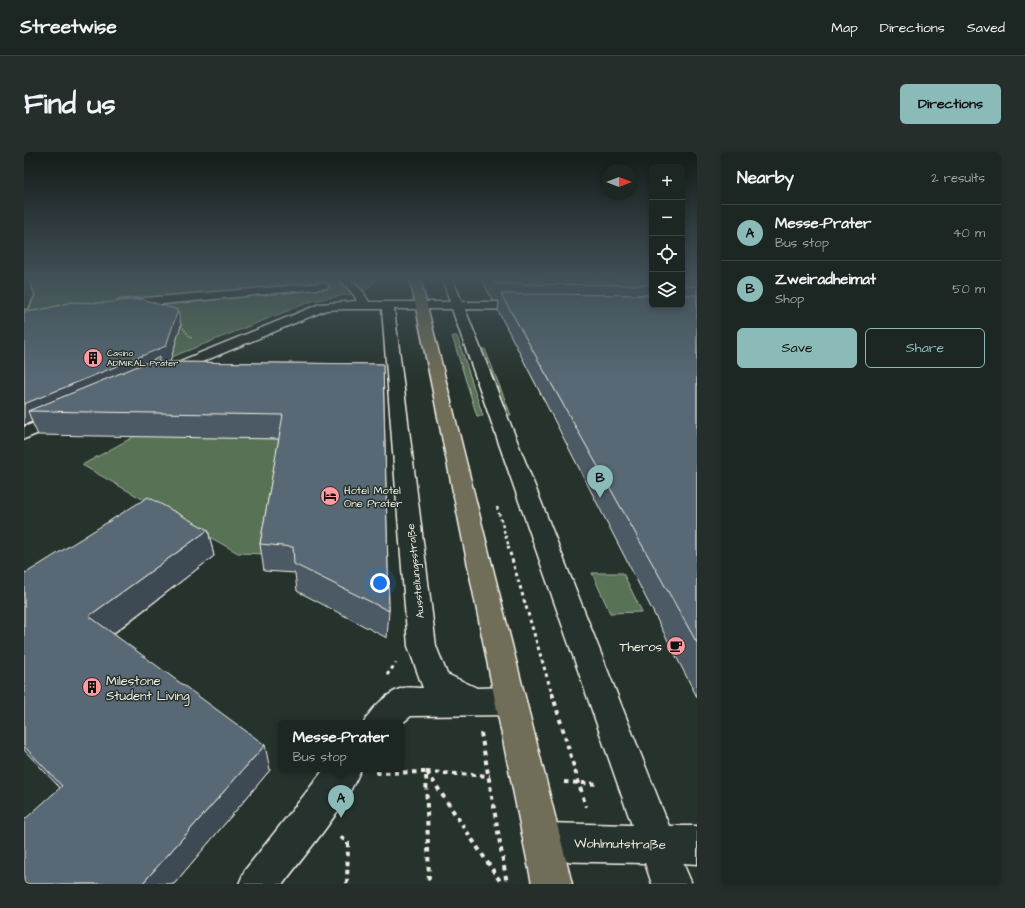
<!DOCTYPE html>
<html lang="en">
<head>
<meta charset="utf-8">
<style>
  :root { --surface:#1c2622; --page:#252e2a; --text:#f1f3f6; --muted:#a0a5a5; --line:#3a4340; --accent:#8bbbb9 }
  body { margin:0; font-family:"Architects Daughter",sans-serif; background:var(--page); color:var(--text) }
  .controls { position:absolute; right:12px; top:12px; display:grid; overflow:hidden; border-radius:6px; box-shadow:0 2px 6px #0003 }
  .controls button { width:36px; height:36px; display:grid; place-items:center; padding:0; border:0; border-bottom:1px solid var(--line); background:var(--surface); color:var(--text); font:20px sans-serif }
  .compass { position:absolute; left:577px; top:12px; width:36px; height:36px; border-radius:50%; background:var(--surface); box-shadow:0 2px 6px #0003; rotate:90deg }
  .you { position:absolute; left:356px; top:431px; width:14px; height:14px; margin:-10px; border:3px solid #fff; border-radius:50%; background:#1a73e8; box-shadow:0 0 0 6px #1a73e833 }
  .badge { display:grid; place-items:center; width:26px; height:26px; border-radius:50%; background:var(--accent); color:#111; font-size:13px; font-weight:700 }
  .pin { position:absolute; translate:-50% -33px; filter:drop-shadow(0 1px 2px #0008) }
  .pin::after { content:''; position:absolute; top:21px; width:14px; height:12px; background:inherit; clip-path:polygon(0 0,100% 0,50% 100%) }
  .popup { position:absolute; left:254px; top:568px; width:126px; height:52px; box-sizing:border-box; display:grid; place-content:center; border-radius:6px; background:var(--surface); filter:drop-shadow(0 1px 3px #0005); font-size:13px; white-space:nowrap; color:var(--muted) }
  .popup b { font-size:15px; color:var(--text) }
  .popup::after { content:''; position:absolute; left:50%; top:100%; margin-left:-8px; border:8px solid transparent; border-top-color:var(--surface) }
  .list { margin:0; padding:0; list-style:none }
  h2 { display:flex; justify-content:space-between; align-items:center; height:52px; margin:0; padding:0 16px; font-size:17px }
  h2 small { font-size:13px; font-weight:400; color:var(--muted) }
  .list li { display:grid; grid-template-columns:26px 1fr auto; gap:12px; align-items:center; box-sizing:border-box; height:56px; padding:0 16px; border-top:1px solid var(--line) }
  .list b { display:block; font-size:15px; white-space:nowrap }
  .list p { margin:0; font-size:13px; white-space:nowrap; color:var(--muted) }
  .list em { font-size:13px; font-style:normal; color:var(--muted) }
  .actions { display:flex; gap:8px; padding:12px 16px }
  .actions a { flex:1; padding:9px 0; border:1px solid var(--accent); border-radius:6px; text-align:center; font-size:14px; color:var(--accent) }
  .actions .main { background:var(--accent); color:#111 }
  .icon { flex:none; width:22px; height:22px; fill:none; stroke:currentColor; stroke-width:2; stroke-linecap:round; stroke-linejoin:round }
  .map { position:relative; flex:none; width:673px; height:732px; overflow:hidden; border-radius:6px }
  header { display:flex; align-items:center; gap:24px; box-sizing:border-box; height:56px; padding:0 20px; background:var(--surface); border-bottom:1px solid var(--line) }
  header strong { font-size:19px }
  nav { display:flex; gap:22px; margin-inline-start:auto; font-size:14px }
  .intro { display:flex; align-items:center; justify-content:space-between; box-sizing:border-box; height:96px; padding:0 24px }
  h1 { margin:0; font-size:28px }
  .button { padding:10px 18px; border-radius:6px; background:var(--accent); color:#111; font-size:14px; font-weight:700 }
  main { display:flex; gap:24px; padding:0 24px }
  aside { flex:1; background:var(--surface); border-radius:6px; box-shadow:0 2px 6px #0003 }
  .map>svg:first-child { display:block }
</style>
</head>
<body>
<header>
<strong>Streetwise</strong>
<nav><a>Map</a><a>Directions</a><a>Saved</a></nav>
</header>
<div class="intro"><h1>Find us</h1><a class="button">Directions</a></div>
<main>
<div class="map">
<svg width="673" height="732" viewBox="0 0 673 732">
  <rect width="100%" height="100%" fill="#26332d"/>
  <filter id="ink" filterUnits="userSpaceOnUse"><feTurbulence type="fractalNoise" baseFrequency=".025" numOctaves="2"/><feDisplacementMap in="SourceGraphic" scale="8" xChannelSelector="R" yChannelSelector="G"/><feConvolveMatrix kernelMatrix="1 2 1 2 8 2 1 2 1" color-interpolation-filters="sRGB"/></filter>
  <g filter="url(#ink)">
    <g fill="#587257" stroke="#a6b2a0">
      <path d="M0,126H350V130L346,135L339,140L288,149L10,260L0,253Z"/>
      <path d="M428,184H433L459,264H453Z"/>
      <path d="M455,197H461L487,263H481Z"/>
      <path d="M111,284L262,287L242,402L214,401L58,313Z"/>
      <path d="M568,421H599L618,460L586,461Z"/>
    </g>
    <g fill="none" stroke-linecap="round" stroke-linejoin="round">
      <defs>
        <g id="minor">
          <path d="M0,126L4,127L10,143L4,156L0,157Z"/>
          <path d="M315,126H325L339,140L345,150H426L418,126H428L438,150H505L509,151L511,154L509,157L505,158L441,157L645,674H673V712L659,711L668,732H628L621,711L519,709L506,703L500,690L506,677L519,671L608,673L428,157H370L412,494L423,522L453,536L487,535L498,539L502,549L498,559L487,563L387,564L377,572V571H340C346,557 364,540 379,536C385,535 393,536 399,536L384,494L358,157H323L302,158L142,225L137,227L132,225L129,222L132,219L296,152L333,149L330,143Z"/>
          <path d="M299,131L303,132L305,134L303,136L97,156L93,155L91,152L93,149L97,148Z"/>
          <path d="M39,260L45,261L48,265L45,269L0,287V275Z"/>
          <path d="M300,617H337C319,659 286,696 259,732H215L221,718L285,637Z"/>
        </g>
        <path id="major" d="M386,126H396L548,732H508Z"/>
      </defs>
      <use href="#minor" stroke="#f4f1e8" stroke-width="3"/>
      <use href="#major" stroke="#f4f1e8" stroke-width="3"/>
      <path stroke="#f4f1e8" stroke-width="1.5" stroke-dasharray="1.5 1.5" stroke-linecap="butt" d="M155,171L167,186"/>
      <path stroke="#f4f1e8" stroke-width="2.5" stroke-dasharray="3 3" stroke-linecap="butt" d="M473,355L485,395"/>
      <g stroke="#f4f1e8" stroke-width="3" stroke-dasharray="3.5 3.5" stroke-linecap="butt">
        <path d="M484,394L528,542"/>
        <path d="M363,523L372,511"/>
      </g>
      <g stroke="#f4f1e8" stroke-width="4" stroke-dasharray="4.5 4.5" stroke-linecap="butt">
        <path d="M528,541L562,655"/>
        <path d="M457,581L483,732"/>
        <path d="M402,620L466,624"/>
        <path d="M403,620L478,732"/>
        <path d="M352,621L402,620L405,732"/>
        <path d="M540,630L575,632"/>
        <path d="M317,685L324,691L323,732"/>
      </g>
      <use href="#minor" fill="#26332d" fill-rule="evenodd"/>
      <use href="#major" fill="#706e59" fill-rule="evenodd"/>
    </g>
    <g fill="#4c5a65" stroke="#f4f1e8">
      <path d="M457,126H628V153H658V126H673V545L474,159L475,149H469Z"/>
      <path d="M0,160L157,173L146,210L359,212L365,459L363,486L273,439L271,421L240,419L236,392L255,287L14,283L8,270L0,273Z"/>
      <path d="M184,378L190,404L90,482L246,618L150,732H0L36,636L0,598V419L2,421Z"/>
    </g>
    <g fill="#3e4a52" stroke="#f4f1e8">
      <path d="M154,158L157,173L146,210L4,259L8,270L0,273V252Z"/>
      <path d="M184,378L190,404L78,490L65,464Z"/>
      <path d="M241,593L246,618L150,732H118Z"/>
    </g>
    <g fill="#586975" stroke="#f4f1e8">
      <path d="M468,126H628V133L471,132Z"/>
      <rect x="658" y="126" width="15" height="8"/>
      <path d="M477,142L628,143V153H658V143H673V491Z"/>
      <path d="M118,147L154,158L142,194L0,252V160L16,158L48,150L79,151Z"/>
      <path d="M136,205L134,210L359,212L365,459L270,412L269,395L236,392L259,263L4,259Z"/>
      <path d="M124,345L184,378L65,464L241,593L118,732H0V668L38,634L0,594V419L2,421Z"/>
    </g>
  </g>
  <linearGradient id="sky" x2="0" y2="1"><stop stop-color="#151c19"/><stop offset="0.55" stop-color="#415057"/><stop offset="1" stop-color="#415057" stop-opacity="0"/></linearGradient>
  <rect width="673" height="228" fill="url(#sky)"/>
  <defs>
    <symbol id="building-disc" viewBox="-11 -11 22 22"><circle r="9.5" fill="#ff9aa2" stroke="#26332d"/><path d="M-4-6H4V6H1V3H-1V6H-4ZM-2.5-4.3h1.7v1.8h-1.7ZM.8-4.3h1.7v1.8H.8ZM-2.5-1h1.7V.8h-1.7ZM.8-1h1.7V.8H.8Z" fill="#111"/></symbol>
    <symbol id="hotel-disc" viewBox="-11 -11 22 22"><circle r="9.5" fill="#ff9aa2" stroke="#26332d"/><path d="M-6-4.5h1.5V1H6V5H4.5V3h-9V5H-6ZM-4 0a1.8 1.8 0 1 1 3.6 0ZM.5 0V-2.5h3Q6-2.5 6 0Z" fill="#111"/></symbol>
    <symbol id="cafe-disc" viewBox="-11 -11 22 22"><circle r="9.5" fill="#ff9aa2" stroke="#26332d"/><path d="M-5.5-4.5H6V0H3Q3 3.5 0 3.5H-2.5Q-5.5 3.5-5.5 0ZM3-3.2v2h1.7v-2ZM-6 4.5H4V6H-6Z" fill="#111"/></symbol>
  </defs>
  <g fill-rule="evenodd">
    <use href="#building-disc" x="58" y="195" width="22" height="22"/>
    <use href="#hotel-disc" x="295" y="333" width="22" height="22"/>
    <use href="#cafe-disc" x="641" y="483" width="22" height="22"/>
    <use href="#building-disc" x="57" y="524" width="22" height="22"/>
  </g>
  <g text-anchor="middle" stroke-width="3" stroke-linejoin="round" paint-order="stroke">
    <g font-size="9" fill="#f4f1e8" stroke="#26332d" text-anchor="start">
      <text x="83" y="204">Casino<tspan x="83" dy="10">ADMIRAL Prater</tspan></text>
    </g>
    <g font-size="11" fill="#f4f1e8" stroke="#26332d" text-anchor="start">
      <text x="320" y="342">Hotel Motel<tspan x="320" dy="13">One Prater</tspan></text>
    </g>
    <g font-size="11" fill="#f4f1e8" stroke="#26332d">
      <text transform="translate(391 419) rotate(-96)" y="4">Ausstellungsstraße</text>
    </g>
    <g font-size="13" fill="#f4f1e8" stroke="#26332d" text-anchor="end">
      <text x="638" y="499">Theros</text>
      <text x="82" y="533" text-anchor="start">Milestone<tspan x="82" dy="15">Student Living</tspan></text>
    </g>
    <g font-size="13" fill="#f4f1e8" stroke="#26332d">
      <text transform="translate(596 691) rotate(1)" y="5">Wohlmutstraße</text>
    </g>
  </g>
</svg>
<div class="controls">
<button>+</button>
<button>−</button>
<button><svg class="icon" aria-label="locate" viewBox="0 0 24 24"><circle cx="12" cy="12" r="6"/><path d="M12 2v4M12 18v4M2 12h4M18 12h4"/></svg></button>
<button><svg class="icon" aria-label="layers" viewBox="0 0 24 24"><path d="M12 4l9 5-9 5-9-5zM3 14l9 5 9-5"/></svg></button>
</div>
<svg class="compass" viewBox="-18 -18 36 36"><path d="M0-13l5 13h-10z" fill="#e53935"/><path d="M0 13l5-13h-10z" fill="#a0a5a5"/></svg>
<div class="you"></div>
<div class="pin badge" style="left:317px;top:666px">A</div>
<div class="popup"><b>Messe-Prater</b>Bus stop</div>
<div class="pin badge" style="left:576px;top:346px">B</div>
</div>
<aside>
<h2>Nearby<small>2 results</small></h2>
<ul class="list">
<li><span class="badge">A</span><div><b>Messe-Prater</b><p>Bus stop</p></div><em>40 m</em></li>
<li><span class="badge">B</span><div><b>Zweiradheimat</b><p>Shop</p></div><em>50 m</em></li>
</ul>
<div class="actions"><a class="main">Save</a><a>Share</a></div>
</aside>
</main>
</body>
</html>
